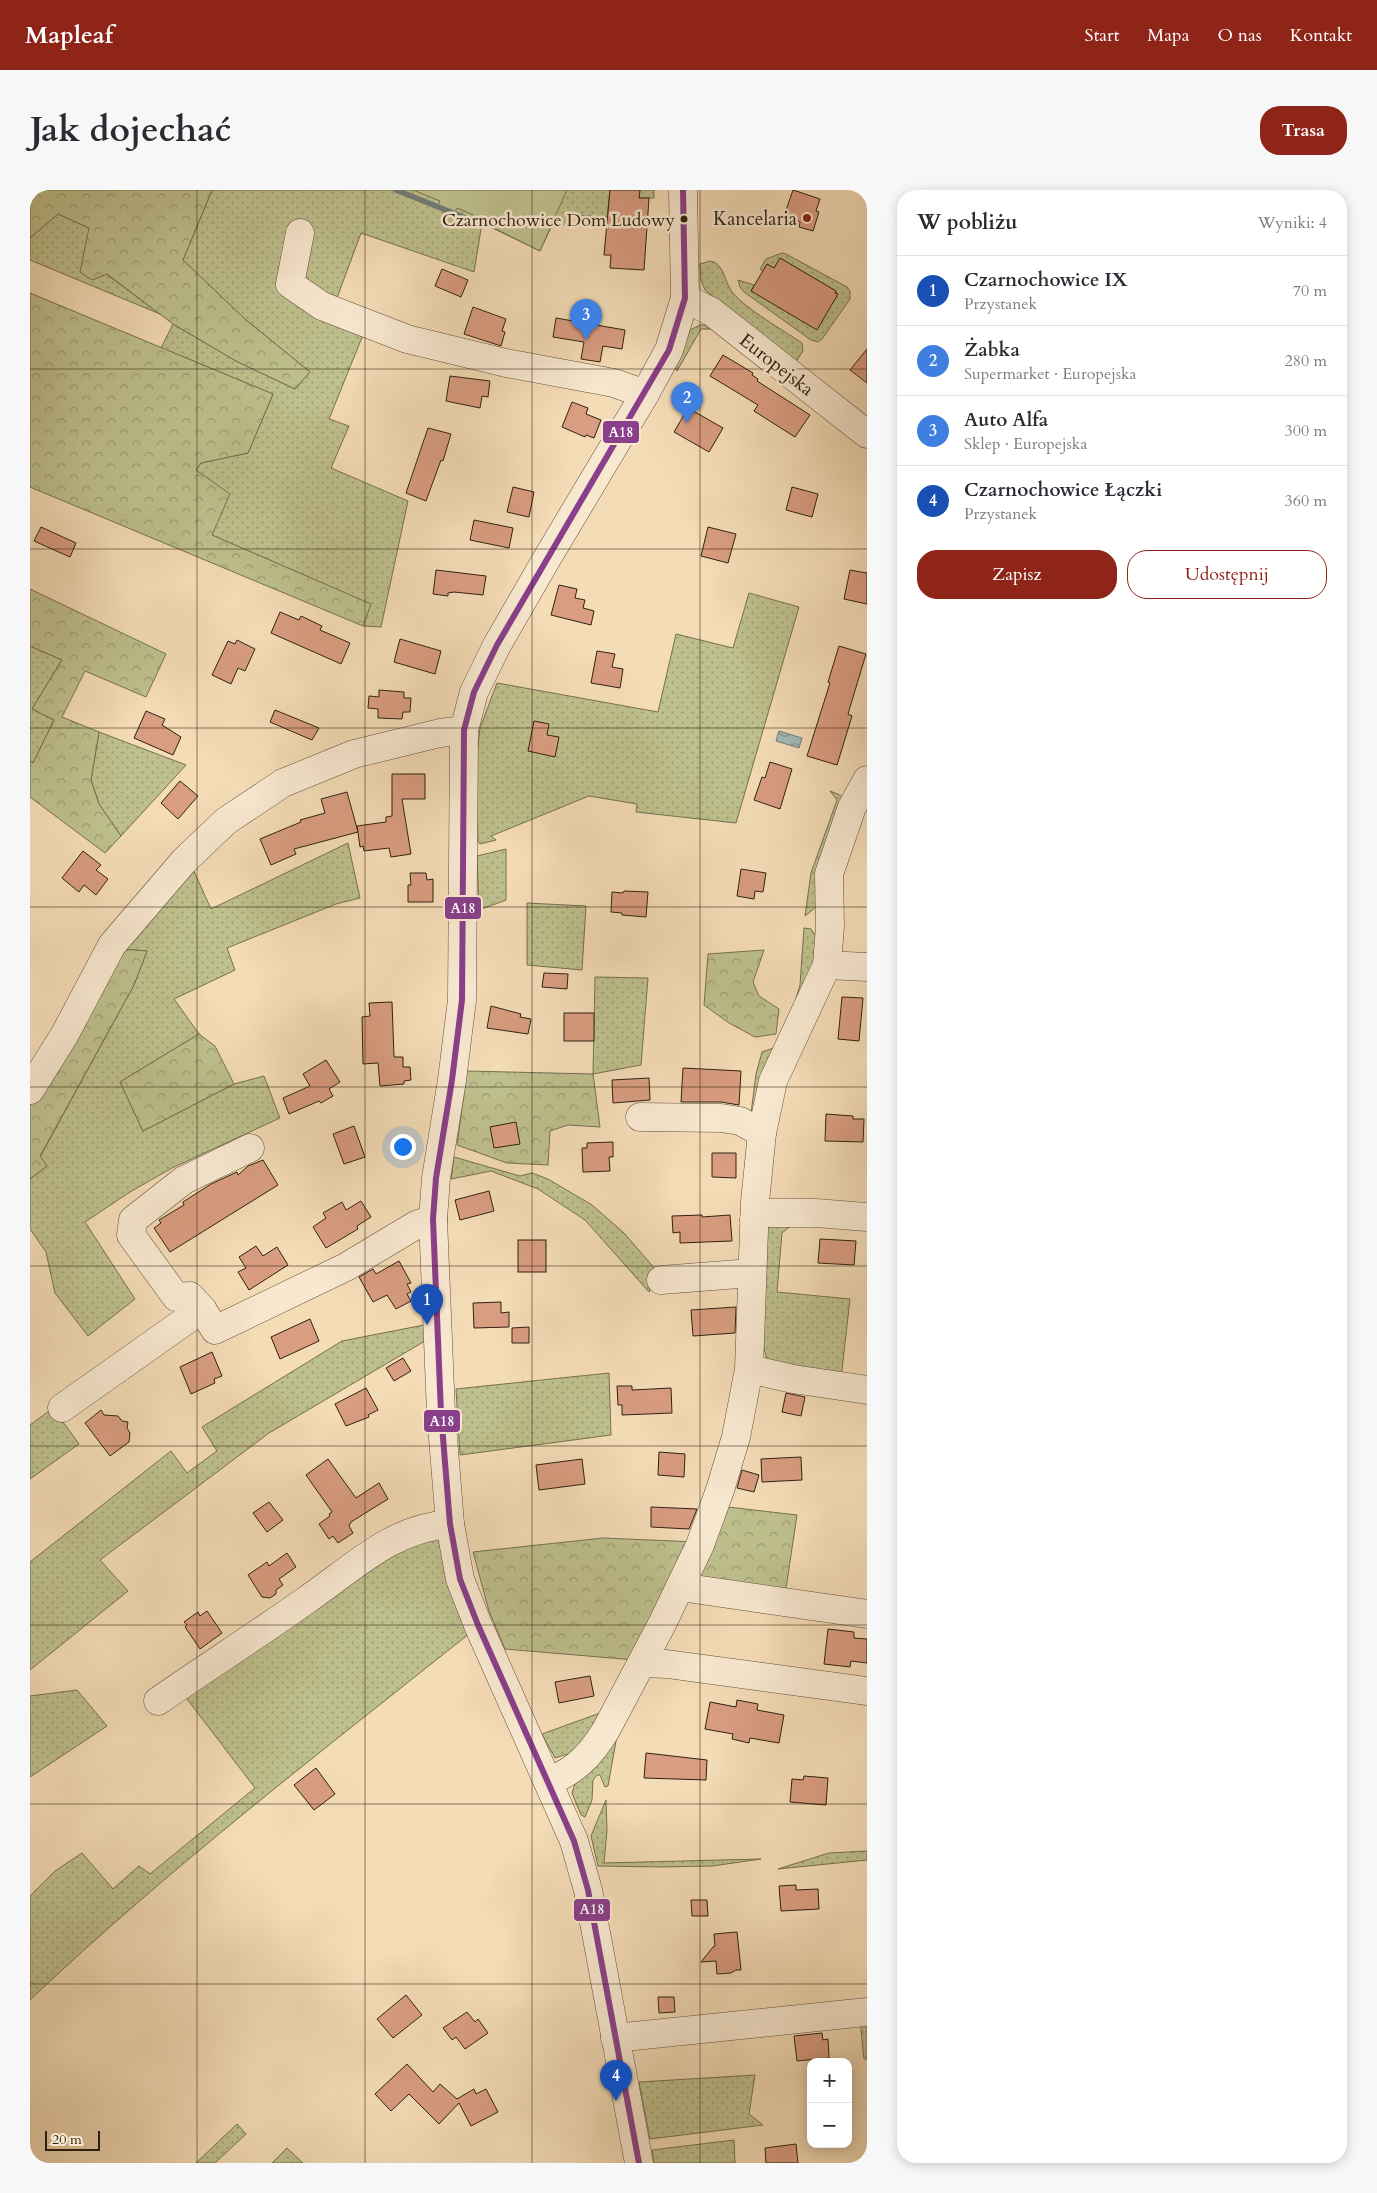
<!DOCTYPE html>
<html lang="pl">
<head>
<meta charset="utf-8">
<style>
  :root { --surface:#fff; --page:#f7f7f7; --text:#2b2b33; --muted:#7c7c81; --line:#e1e1e2; --accent:#8f2418 }
  body { margin:0; font-family:Cardo,serif; background:var(--page); color:var(--text) }
  .controls { position:absolute; right:15px; bottom:15px; display:grid; overflow:hidden; border-radius:10px; box-shadow:0 2px 12px #0003 }
  .controls button { width:45px; height:45px; display:grid; place-items:center; padding:0; border:0; border-bottom:1px solid var(--line); background:var(--surface); color:var(--text); font:25px sans-serif }
  .scale { position:absolute; left:15px; bottom:12px; width:55px; box-sizing:border-box; padding-left:5px; border:2px solid #2f2112; border-top:0; font-size:14px; line-height:18px; white-space:nowrap; color:#2f2112; -webkit-text-stroke:4px #f8e8d0; paint-order:stroke }
  .you { position:absolute; left:372px; top:956px; width:18px; height:18px; margin:-12px; border:4px solid #fff; border-radius:50%; background:#1a73e8; box-shadow:0 0 0 8px #1a73e833 }
  .badge { display:grid; place-items:center; width:32px; height:32px; border-radius:50%; background:var(--accent); color:#fff; font-size:16px; font-weight:700 }
  .pin { position:absolute; translate:-50% -41px; filter:drop-shadow(0 1px 2px #0008) }
  .pin::after { content:''; position:absolute; top:26px; width:18px; height:15px; background:inherit; clip-path:polygon(0 0,100% 0,50% 100%) }
  .list { margin:0; padding:0; list-style:none }
  h2 { display:flex; justify-content:space-between; align-items:center; height:65px; margin:0; padding:0 20px; font-size:21px }
  h2 small { font-size:16px; font-weight:400; color:var(--muted) }
  .list li { display:grid; grid-template-columns:32px 1fr auto; gap:15px; align-items:center; box-sizing:border-box; height:70px; padding:0 20px; border-top:1px solid var(--line) }
  .list b { display:block; font-size:19px; white-space:nowrap }
  .list p { margin:0; font-size:16px; white-space:nowrap; color:var(--muted) }
  .list em { font-size:16px; font-style:normal; color:var(--muted) }
  .actions { display:flex; gap:10px; padding:15px 20px }
  .actions a { flex:1; padding:11px 0; border:1px solid var(--accent); border-radius:20px; text-align:center; font-size:18px; color:var(--accent) }
  .actions .main { background:var(--accent); color:#fff }
  .map { position:relative; flex:none; width:837px; height:1973px; overflow:hidden; border-radius:20px }
  header { display:flex; align-items:center; gap:30px; box-sizing:border-box; height:70px; padding:0 25px; background:var(--accent); color:#fff }
  header strong { font-size:24px }
  nav { display:flex; gap:28px; margin-inline-start:auto; font-size:18px }
  .intro { display:flex; align-items:center; justify-content:space-between; box-sizing:border-box; height:120px; padding:0 30px }
  h1 { margin:0; font-size:35px }
  .button { padding:12px 22px; border-radius:20px; background:var(--accent); color:#fff; font-size:18px; font-weight:700 }
  main { display:flex; gap:30px; padding:0 30px }
  aside { flex:1; background:var(--surface); border-radius:20px; box-shadow:0 2px 12px #0003 }
  .map>svg:first-child { display:block }
</style>
</head>
<body>
<header>
<strong>Mapleaf</strong>
<nav><a>Start</a><a>Mapa</a><a>O nas</a><a>Kontakt</a></nav>
</header>
<div class="intro"><h1>Jak dojechać</h1><a class="button">Trasa</a></div>
<main>
<div class="map">
<svg width="837" height="1973" viewBox="0 0 837 1973">
  <defs>
    <pattern id="grass-dots" width="8" height="8" patternUnits="userSpaceOnUse" patternTransform="scale(1.25)"><rect width="8" height="8" fill="#bec08d"/><path d="M2 2h.1M6 6h.1" fill="none" stroke="#9b9c72" stroke-width="1.8" stroke-linecap="round"/></pattern>
    <pattern id="forest-crowns" width="20" height="18" patternUnits="userSpaceOnUse" patternTransform="scale(1.25)"><rect width="20" height="18" fill="#bec08d"/><path d="M2 6a3 3 0 1 1 6 0M12 15a3 3 0 1 1 6 0" fill="none" stroke="#9b9c72"/></pattern>
    <pattern id="water-waves" width="16" height="10" patternUnits="userSpaceOnUse" patternTransform="scale(1.25)"><rect width="16" height="10" fill="#9fb9b8"/><path d="M0 5q4-4 8 0t8 0" fill="none" stroke="#829694"/></pattern>
  </defs>
  <rect width="100%" height="100%" fill="#f4dcb7"/>
  <filter id="stains"><feTurbulence type="fractalNoise" baseFrequency=".004" numOctaves="4"/><feColorMatrix values="0 0 0 0 .2 0 0 0 0 .09 0 0 0 0 .02 0 0 0 .5 -.17"/></filter>
  <radialGradient id="worn" r=".72"><stop offset=".6" stop-color="#630" stop-opacity="0"/><stop offset="1" stop-color="#630" stop-opacity=".3"/></radialGradient>
  <g fill="url(#grass-dots)" stroke="#767050">
    <path d="M182,0H580L577,27L542,25L536,36L524,31L510,61L452,33L444,82L331,43L301,124L335,140L299,229L319,236L301,278L378,311L351,437L333,436L340,414L182,345L166,280L171,273L218,263L243,204L131,158L143,134L206,171L265,199L280,182L216,130L153,70Z"/>
    <path d="M610,0H624V8H609Z"/>
    <path d="M28,24L59,38L76,84L130,124L0,70V48Z"/>
    <path d="M752,63L756,64L817,97L820,101V109L792,149L788,152L781,150L714,102L710,97L708,90L724,95L721,101L807,104L806,101L751,69L744,78L737,74L733,81L730,79L736,69Z"/>
    <path d="M680,71C695,73 694,93 703,103C716,119 753,140 772,153L773,161L765,173L675,100L671,90L670,74Z"/>
    <path d="M670,135H678L683,139H671L647,181L645,178L660,140Z"/>
    <path d="M719,403L769,417L706,633L606,622L607,614L559,606L461,646L466,650L450,654L448,651L446,575L450,538L467,493L628,522L646,444L703,458Z"/>
    <path d="M0,456L32,470L2,519L24,530L3,573L0,571Z"/>
    <path d="M69,542L156,575L91,646L69,614L61,590Z"/>
    <path d="M800,601L810,605L814,609L786,717L775,726L781,683L807,610Z"/>
    <path d="M318,653L330,708L306,714L197,758L205,780L144,809L169,844L90,892L113,941L204,894L234,886L250,928L142,978L100,1002L55,1032L105,1109L58,1146L25,1103L16,1062L0,1039V989L17,976L10,967L104,795L117,761L91,759L162,677L181,719Z"/>
    <path d="M476,659V710L449,720L447,666Z"/>
    <path d="M497,713L556,716L552,780L497,775Z"/>
    <path d="M774,738L781,739L786,746L783,774L728,925L721,923L726,884L732,862L752,855L770,795Z"/>
    <path d="M565,787L618,788L611,875L563,884Z"/>
    <path d="M424,967L490,986L502,983L518,989L562,1015L594,1043L626,1080L619,1102L555,1030L508,999L461,981L421,989Z"/>
    <path d="M769,1029L752,1043L747,1102L820,1109L811,1189L738,1174L731,1146L735,1038Z"/>
    <path d="M399,1134L400,1148L239,1243L70,1370L98,1401L0,1480V1372L141,1261L157,1283L187,1261L172,1237L312,1151Z"/>
    <path d="M579,1183L581,1245L430,1265L426,1199Z"/>
    <path d="M23,1218L49,1254L0,1289V1235Z"/>
    <path d="M407,1345L424,1406L440,1443C291,1562 139,1678 0,1810V1706L25,1681L52,1663L83,1699L109,1676L120,1684L225,1598L151,1501L371,1347Z"/>
    <path d="M622,1478L586,1551L578,1596L575,1597L570,1585H567L563,1590L562,1610L555,1627L551,1625L542,1603L545,1594L553,1588Z"/>
    <path d="M47,1500L77,1536L0,1587V1506Z"/>
    <path d="M581,1519L541,1570L537,1564L525,1568L512,1544Z"/>
    <path d="M576,1610L577,1640L574,1673L731,1669L682,1676L632,1677L568,1676L561,1646Z"/>
    <path d="M837,1661V1670L748,1679L799,1663Z"/>
    <path d="M837,1828V1869H834L830,1829Z"/>
    <path d="M725,1885L719,1924L733,1935L620,1949L609,1892Z"/>
    <path d="M207,1934L216,1944L185,1973H166Z"/>
    <path d="M704,1950L705,1973H624L622,1960Z"/>
    <path d="M257,1958L273,1973H242Z"/>
  </g>
  <g fill="url(#forest-crowns)" stroke="#767050">
    <path d="M0,0H182L153,70L216,130L280,182L265,199L206,171L143,134L77,84L62,90L50,82L59,38L28,24L0,48Z"/>
    <path d="M0,103L243,204L218,263L171,273L166,280L200,304L182,345L341,414L333,436L0,297Z"/>
    <path d="M0,399L136,464L116,507L55,481L32,527L69,542L61,590L69,614L91,646L75,663L0,607V571L3,573L24,530L2,519L32,470L0,456Z"/>
    <path d="M91,759L117,761L104,795L10,966L17,976L0,989V915Z"/>
    <path d="M734,760L723,792L729,806L749,819L746,844L725,847L699,833L674,815L678,764Z"/>
    <path d="M169,844L185,856L204,894L113,941L90,892Z"/>
    <path d="M437,881L563,884L570,937L538,935L520,941L518,975L477,973L427,955Z"/>
    <path d="M698,1317L767,1325L755,1405L664,1391Z"/>
    <path d="M573,1348L666,1352L605,1470L475,1459L459,1421L443,1362Z"/>
  </g>
  <path fill="#bec08d" stroke="#767050" d="M383,0H537L510,61L452,32L453,29L427,18L425,22L408,15L410,11Z"/>
  <path fill="url(#water-waves)" stroke="#727c76" d="M749,541L772,548L769,558L746,551Z"/>
  <g fill="none" stroke-linecap="round" stroke-linejoin="round">
    <path stroke="#727c76" stroke-width="5.5" d="M366,0L448,33"/>
  </g>
  <g fill="#d99d81" stroke="#2f2112">
    <path d="M580,0H610L609,8H619L614,80L580,78L581,65H574Z"/>
    <path d="M763,0L790,9L786,21L789,22L783,41L769,37L770,32L754,26Z"/>
    <path d="M750,68L806,101L805,103L808,104L787,140L721,101L737,74L744,78Z"/>
    <path d="M412,79L438,90L431,107L405,96Z"/>
    <path d="M443,117L476,129L472,141L475,142L471,156L434,144Z"/>
    <path d="M526,128L595,140L592,159L573,156L570,172L551,169L554,152L523,147Z"/>
    <path d="M837,159V193L820,180Z"/>
    <path d="M693,165L723,183L722,185L728,189L727,191L780,225L765,247L724,221L728,215L680,186Z"/>
    <path d="M420,186L460,191L458,207L452,206L450,218L416,211Z"/>
    <path d="M542,212L558,218L556,224L571,230L564,248L556,245L555,247L532,237Z"/>
    <path d="M658,218L693,238L679,262L644,242Z"/>
    <path d="M398,238L421,244L413,271L411,270L396,311L376,303Z"/>
    <path d="M483,297L504,302L499,327L477,322Z"/>
    <path d="M762,297L788,304L782,327L756,320Z"/>
    <path d="M444,330L483,338L479,358L440,350Z"/>
    <path d="M11,337L46,353L40,367L4,351Z"/>
    <path d="M678,337L706,344L698,373L671,366Z"/>
    <path d="M406,380L456,386L453,405L424,402L418,403V406L403,404Z"/>
    <path d="M820,380L837,383V414L814,409Z"/>
    <path d="M529,395L547,399L545,408L555,410L553,418L564,421L561,435L521,425Z"/>
    <path d="M250,422L269,430L271,426L292,436L290,440L320,453L311,474L241,443Z"/>
    <path d="M370,449L411,461L405,484L364,472Z"/>
    <path d="M207,450L225,459L215,481L208,478L201,494L182,485L198,451L205,454Z"/>
    <path d="M809,456L836,464L818,524L822,526L807,575L777,566L800,493L798,492Z"/>
    <path d="M567,461L585,464L582,477L593,479L590,498L561,493Z"/>
    <path d="M349,500L374,502V508H381L380,522H373L372,529L348,528V519L338,518L339,506L349,507Z"/>
    <path d="M245,520L289,538L282,550L240,532Z"/>
    <path d="M116,521L135,529L132,535L151,547L143,565L104,548Z"/>
    <path d="M504,531L519,534L517,545L529,547L525,567L498,561Z"/>
    <path d="M740,572L762,579L750,619L724,610L732,587L735,588Z"/>
    <path d="M362,584H395V609H372L381,664L361,667L359,658L334,661L333,656L330,657L327,636L356,632V627L362,626Z"/>
    <path d="M150,591L168,606L148,629L131,613Z"/>
    <path d="M317,602L328,642L264,659L266,664L241,675L230,649L271,632L270,630L295,623L291,609Z"/>
    <path d="M53,661L71,675L66,680L78,689L66,705L54,695L49,702L32,688Z"/>
    <path d="M711,679L736,683L733,702L725,701L724,709L707,706Z"/>
    <path d="M380,683H396L397,690L403,689V712H378V695H381Z"/>
    <path d="M594,701L618,702L616,727L592,725V723L581,722L582,702L593,703Z"/>
    <path d="M514,783L538,784L537,799L512,797Z"/>
    <path d="M812,807L833,808L829,851L808,849Z"/>
    <path d="M362,812L364,867H373V877H380L381,890L374,891V894L350,896L348,873L333,874L332,827L340,826L339,813Z"/>
    <path d="M461,816L491,824L490,827L501,829L498,844L457,838Z"/>
    <rect x="534" y="823" width="30" height="28"/>
    <path d="M296,870L310,892L299,899L303,906L291,913L289,911L259,924L253,908L280,896L273,884Z"/>
    <path d="M653,878L711,881L709,915L691,912H651Z"/>
    <path d="M619,888L620,910L583,913L582,890Z"/>
    <path d="M796,924L823,926V929H834L833,952L795,951Z"/>
    <path d="M486,932L490,954L464,958L460,937Z"/>
    <path d="M324,936L335,967L314,974L303,944Z"/>
    <path d="M583,952V967H579L580,981L553,982L552,958H557V953Z"/>
    <path d="M682,963H706V988L682,987Z"/>
    <path d="M233,970L248,995L140,1062L124,1038L131,1033L129,1030L154,1015L153,1012L181,994L207,982L208,985L218,976Z"/>
    <path d="M459,1001L464,1021L430,1030L425,1010Z"/>
    <path d="M331,1011L341,1027L327,1036L328,1039L296,1058L283,1037L296,1028L293,1023L312,1012L316,1020Z"/>
    <path d="M672,1025V1027L700,1025L702,1051L650,1053V1042L643,1043L642,1026Z"/>
    <path d="M790,1049L826,1051L824,1075L788,1073Z"/>
    <rect x="488" y="1050" width="28" height="32"/>
    <path d="M226,1056L233,1066L247,1057L258,1075L219,1100L208,1082L216,1078L209,1067Z"/>
    <path d="M369,1071L381,1093L377,1094L381,1102L377,1104L381,1111L366,1119L357,1105L343,1112L329,1087L343,1079L346,1084Z"/>
    <path d="M471,1112V1123L479,1122V1137L444,1138L443,1113Z"/>
    <path d="M706,1117L705,1143L663,1146L661,1120Z"/>
    <path d="M280,1129L289,1151L250,1169L241,1147Z"/>
    <path d="M499,1137V1153H482V1138Z"/>
    <path d="M182,1162L192,1186L184,1189L185,1193L161,1204L150,1177Z"/>
    <path d="M373,1168L381,1181L364,1191L356,1178Z"/>
    <path d="M587,1196H602V1200L641,1198L642,1223L592,1225V1215H588Z"/>
    <path d="M336,1198L348,1220L338,1225L339,1227L316,1236L305,1214Z"/>
    <path d="M756,1203L775,1207L771,1226L752,1222Z"/>
    <path d="M71,1220L74,1225L88,1226L92,1231L98,1232L97,1238L100,1243L99,1252L80,1266L55,1233Z"/>
    <path d="M629,1262L655,1264L654,1287L628,1285Z"/>
    <path d="M771,1267L772,1290L732,1292L731,1269Z"/>
    <path d="M298,1269L326,1308L349,1293L358,1309L321,1332L319,1336L323,1343L308,1353L303,1346L299,1349L289,1334L300,1326L299,1324L302,1322L276,1285Z"/>
    <path d="M552,1269L555,1294L509,1300L506,1275Z"/>
    <path d="M712,1280L729,1285L724,1302L707,1298Z"/>
    <path d="M239,1312L253,1330L237,1342L223,1323Z"/>
    <path d="M621,1317L667,1319L659,1339L621,1337Z"/>
    <path d="M257,1363L266,1377L249,1389L253,1395L246,1400V1404L240,1408L232,1407L218,1385L237,1372L239,1376Z"/>
    <path d="M177,1421L192,1443L170,1459L155,1437L157,1435L154,1432L168,1422L170,1426Z"/>
    <path d="M798,1439L824,1442V1448L837,1449V1473L821,1471L820,1477L794,1474Z"/>
    <path d="M560,1486L564,1506L529,1513L525,1492Z"/>
    <path d="M707,1510L728,1514L727,1520L754,1525L749,1553L720,1548L719,1553L702,1549L703,1544L675,1539L680,1512L706,1517Z"/>
    <path d="M616,1563L677,1570L676,1590L614,1588Z"/>
    <path d="M286,1578L305,1604L284,1620L264,1595Z"/>
    <path d="M774,1586L798,1588L796,1615L760,1612L762,1589L773,1590Z"/>
    <path d="M766,1695V1700L788,1699L789,1719L751,1721L749,1696Z"/>
    <path d="M661,1710H677L678,1726H662Z"/>
    <path d="M707,1742L711,1780H706L701,1783L687,1784L686,1771L671,1772L683,1757L685,1756L684,1744Z"/>
    <path d="M376,1805L392,1825L363,1848L347,1829Z"/>
    <path d="M628,1807H644L645,1822L629,1823Z"/>
    <path d="M437,1822L445,1832L448,1829L458,1843L435,1859L426,1847L422,1850L413,1838Z"/>
    <path d="M792,1843L793,1850L798,1849L799,1868L767,1871L764,1846Z"/>
    <path d="M377,1874L403,1902L410,1894L427,1909L444,1899L446,1904L456,1899L468,1922L441,1936L429,1913L409,1934L379,1904L361,1921L345,1904Z"/>
    <path d="M766,1954L768,1973H736L735,1958Z"/>
  </g>
  <g fill="none" stroke-linecap="round" stroke-linejoin="round">
    <defs>
      <g id="minor">
        <path d="M270,43L260,94L292,116L377,149L476,173L584,193L615,204"/>
        <path d="M655,108L682,122L837,244"/>
        <path d="M797,775L837,777"/>
        <path d="M0,900L35,844L82,755L154,671L196,631L253,593L324,564L410,543L434,540"/>
        <path d="M610,927L691,928L710,931L732,943"/>
        <path d="M724,1030L733,1023H786L837,1027"/>
        <path d="M631,1090L722,1083"/>
        <path d="M172,1119L160,1106L146,1107L101,1045L103,1030L154,990L220,958"/>
        <path d="M719,1179L763,1189L837,1200"/>
        <path d="M32,1218L172,1119L185,1140L316,1077L386,1035L403,1029"/>
        <path d="M650,1397L837,1424"/>
        <path d="M612,1473L637,1474L836,1501"/>
        <path d="M128,1511C177,1477 227,1445 275,1411C322,1379 361,1338 420,1334"/>
        <path d="M518,1592C545,1581 561,1565 576,1540L632,1434L670,1355L690,1300L706,1247L719,1179L725,1012L732,943L743,891L797,775L800,736L799,684L822,617L837,590"/>
        <path d="M585,1848L837,1822"/>
        <path d="M609,1973L558,1700L544,1651L448,1435L430,1389L420,1334L411,1223L403,1029L406,988L422,890L432,810L434,540L444,502L467,455L516,370L615,204L639,160L655,108L653,0"/>
      </g>
    </defs>
    <use href="#minor" stroke="#60503b" stroke-width="29"/>
    <use href="#minor" stroke="#f8e8d0" stroke-width="28"/>
    <defs>
      <path id="bus-1" d="M609,1973L558,1700L544,1651L448,1435L430,1389L420,1334L411,1223L403,1029L406,988L422,890L432,810L434,540L444,502L467,455L639,160L655,108L653,0"/>
    </defs>
    <use href="#bus-1" stroke="#f8e8d0" stroke-width="10"/>
    <use href="#bus-1" stroke="#893f8a" stroke-width="6"/>
  </g>
  <path fill="none" stroke="#2f2112" stroke-width="1" stroke-opacity="0.55" d="M167,0V1973M335,0V1973M502,0V1973M670,0V1973M0,179H837M0,359H837M0,538H837M0,717H837M0,897H837M0,1076H837M0,1256H837M0,1435H837M0,1614H837M0,1794H837"/>
  <circle fill="#8f2418" stroke="#f8e8d0" stroke-width="2" cx="777" cy="28" r="5"/>
  <circle fill="#2f2112" stroke="#f8e8d0" stroke-width="2" cx="654" cy="29" r="4.5"/>
  <g text-anchor="middle" stroke-width="5" stroke-linejoin="round" paint-order="stroke">
    <g font-size="18" fill="#2f2112" stroke="#f8e8d0" text-anchor="end">
      <text x="645" y="36">Czarnochowice Dom Ludowy</text>
    </g>
    <g font-size="19" fill="#2f2112" stroke="#f8e8d0" text-anchor="end">
      <text x="767" y="35">Kancelaria</text>
    </g>
    <g font-size="19" fill="#2f2112" stroke="#f8e8d0">
      <text transform="translate(747 174) rotate(38)" y="7">Europejska</text>
    </g>
  </g>
  <g stroke="#f8e8d0" stroke-width="2">
    <rect x="572" y="230" width="38" height="24" rx="5" fill="#893f8a"/>
    <rect x="414" y="706" width="38" height="24" rx="5" fill="#893f8a"/>
    <rect x="393" y="1219" width="38" height="24" rx="5" fill="#893f8a"/>
    <rect x="543" y="1708" width="38" height="24" rx="5" fill="#893f8a"/>
  </g>
  <g font-size="14" text-anchor="middle" font-weight="bold" fill="#fff">
    <text x="591" y="247">A18</text>
    <text x="433" y="723">A18</text>
    <text x="412" y="1236">A18</text>
    <text x="562" y="1724">A18</text>
  </g>
  <rect width="100%" height="100%" filter="url(#stains)"/>
  <rect width="100%" height="100%" fill="url(#worn)"/>
</svg>
<div class="controls">
<button>+</button>
<button>−</button>
</div>
<div class="scale">20 m</div>
<div class="you"></div>
<div class="pin badge" style="left:397px;top:1135px;background:#1a4fb4">1</div>
<div class="pin badge" style="left:657px;top:233px;background:#3f7fe0">2</div>
<div class="pin badge" style="left:556px;top:150px;background:#3f7fe0">3</div>
<div class="pin badge" style="left:586px;top:1911px;background:#1a4fb4">4</div>
</div>
<aside>
<h2>W pobliżu<small>Wyniki: 4</small></h2>
<ul class="list">
<li><span class="badge" style="background:#1a4fb4">1</span><div><b>Czarnochowice IX</b><p>Przystanek</p></div><em>70 m</em></li>
<li><span class="badge" style="background:#3f7fe0">2</span><div><b>Żabka</b><p>Supermarket · Europejska</p></div><em>280 m</em></li>
<li><span class="badge" style="background:#3f7fe0">3</span><div><b>Auto Alfa</b><p>Sklep · Europejska</p></div><em>300 m</em></li>
<li><span class="badge" style="background:#1a4fb4">4</span><div><b>Czarnochowice Łączki</b><p>Przystanek</p></div><em>360 m</em></li>
</ul>
<div class="actions"><a class="main">Zapisz</a><a>Udostępnij</a></div>
</aside>
</main>
</body>
</html>
